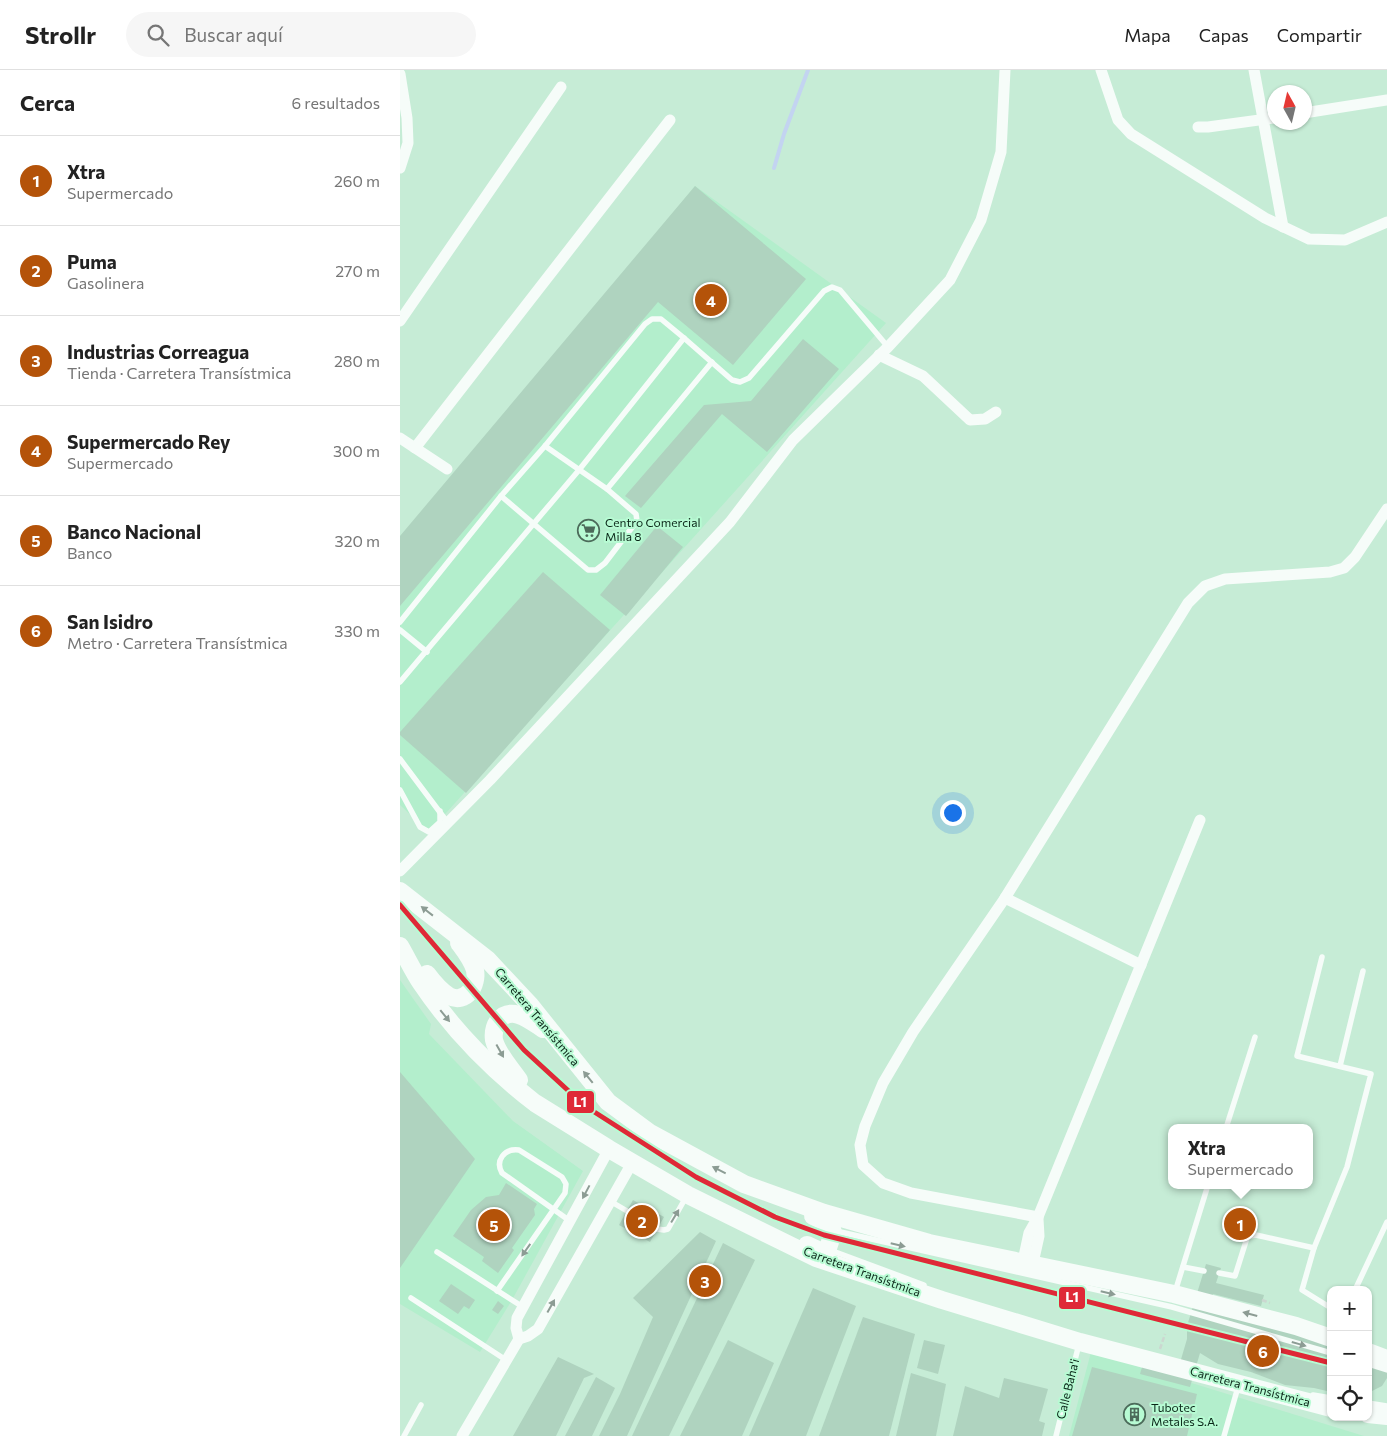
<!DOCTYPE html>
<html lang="es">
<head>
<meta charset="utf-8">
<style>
  :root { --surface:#fff; --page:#f6f6f6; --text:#222; --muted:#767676; --line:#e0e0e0; --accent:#b45309 }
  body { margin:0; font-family:Commissioner,sans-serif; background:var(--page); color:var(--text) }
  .controls { position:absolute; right:15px; bottom:15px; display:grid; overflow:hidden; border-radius:10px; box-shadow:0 1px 4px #0004 }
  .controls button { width:45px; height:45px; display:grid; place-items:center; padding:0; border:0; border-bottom:1px solid var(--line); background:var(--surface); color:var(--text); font:25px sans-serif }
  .compass { position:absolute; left:867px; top:15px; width:45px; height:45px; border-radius:50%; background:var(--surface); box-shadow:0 1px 4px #0004; rotate:352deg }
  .you { position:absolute; left:552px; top:742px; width:18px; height:18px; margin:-12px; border:4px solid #fff; border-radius:50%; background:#1a73e8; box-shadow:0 0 0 8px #1a73e833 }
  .badge { display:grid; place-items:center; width:32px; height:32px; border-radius:50%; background:var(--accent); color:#fff; font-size:16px; font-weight:700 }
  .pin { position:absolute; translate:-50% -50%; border:2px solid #fff; box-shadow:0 1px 5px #0006 }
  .popup { position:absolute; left:768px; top:1054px; width:145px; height:65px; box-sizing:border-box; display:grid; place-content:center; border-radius:10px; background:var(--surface); filter:drop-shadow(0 1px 4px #0005); font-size:16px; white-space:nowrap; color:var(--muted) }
  .popup b { font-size:19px; color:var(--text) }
  .popup::after { content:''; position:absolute; left:50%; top:100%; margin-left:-10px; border:10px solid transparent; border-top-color:var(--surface) }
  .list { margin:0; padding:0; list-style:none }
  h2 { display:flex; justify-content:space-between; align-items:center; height:65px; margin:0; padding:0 20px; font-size:21px }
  h2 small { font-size:16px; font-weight:400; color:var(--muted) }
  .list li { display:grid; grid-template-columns:32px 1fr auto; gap:15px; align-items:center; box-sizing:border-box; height:90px; padding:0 20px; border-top:1px solid var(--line) }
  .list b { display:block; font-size:19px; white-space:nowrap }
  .list p { margin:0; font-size:16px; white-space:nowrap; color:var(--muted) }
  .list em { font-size:16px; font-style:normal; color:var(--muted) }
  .icon { flex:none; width:28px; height:28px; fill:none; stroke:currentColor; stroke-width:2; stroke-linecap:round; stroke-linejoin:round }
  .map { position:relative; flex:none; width:987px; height:1366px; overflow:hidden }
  header { display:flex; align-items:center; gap:30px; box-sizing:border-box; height:70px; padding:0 25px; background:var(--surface); border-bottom:1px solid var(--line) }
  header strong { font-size:24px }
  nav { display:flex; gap:28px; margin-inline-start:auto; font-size:18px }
  .search { width:350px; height:45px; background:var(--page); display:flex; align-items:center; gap:12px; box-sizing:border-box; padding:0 18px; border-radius:28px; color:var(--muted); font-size:19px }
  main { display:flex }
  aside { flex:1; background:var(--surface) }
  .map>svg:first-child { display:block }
</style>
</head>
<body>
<header>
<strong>Strollr</strong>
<div class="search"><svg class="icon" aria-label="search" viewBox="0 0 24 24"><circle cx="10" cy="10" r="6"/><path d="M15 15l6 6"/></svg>Buscar aquí</div>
<nav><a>Mapa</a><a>Capas</a><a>Compartir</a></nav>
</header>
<main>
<aside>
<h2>Cerca<small>6 resultados</small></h2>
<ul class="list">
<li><span class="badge">1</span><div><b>Xtra</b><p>Supermercado</p></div><em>260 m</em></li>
<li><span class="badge">2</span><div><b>Puma</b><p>Gasolinera</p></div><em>270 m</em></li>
<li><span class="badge">3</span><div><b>Industrias Correagua</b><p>Tienda · Carretera Transístmica</p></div><em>280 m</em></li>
<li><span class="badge">4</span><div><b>Supermercado Rey</b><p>Supermercado</p></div><em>300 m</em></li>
<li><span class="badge">5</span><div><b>Banco Nacional</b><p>Banco</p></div><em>320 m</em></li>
<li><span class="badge">6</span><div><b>San Isidro</b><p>Metro · Carretera Transístmica</p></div><em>330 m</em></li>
</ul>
</aside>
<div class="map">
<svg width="987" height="1366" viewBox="0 0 987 1366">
  <rect width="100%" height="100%" fill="#c6ecd6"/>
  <g fill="#b3eecc">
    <path d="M295,116L486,253L29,762L0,735V480Z"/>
    <path d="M0,910L31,954L29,964L113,1051L183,1101L112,1230L80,1282L0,1234Z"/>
    <path d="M691,1282L964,1366H669Z"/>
  </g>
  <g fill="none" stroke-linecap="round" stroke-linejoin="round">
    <path stroke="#c3d4f1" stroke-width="4" d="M374,98L384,64L408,0"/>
  </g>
  <g fill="#afd3bf">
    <path d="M295,116L406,209L333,295L258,232L0,536V466Z"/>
    <path d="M403,269L439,299L367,382L322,344L241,438L225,426L304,335L351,331Z"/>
    <path d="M257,456L283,477L226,546L200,525Z"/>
    <path d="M143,502L210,560L66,723L0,665V662Z"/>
    <path d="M0,1002L75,1089L0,1198Z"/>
    <path d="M106,1113L137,1134L134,1139L135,1145L112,1178L114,1180L98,1203L82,1191L84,1187L53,1166L71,1140L86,1127L99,1125Z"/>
    <path d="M233,1130L264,1147L250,1172L219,1155Z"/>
    <path d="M300,1162L316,1171L227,1366H199L220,1324L253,1247L233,1228Z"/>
    <path d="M323,1173L355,1190L269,1366H232Z"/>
    <path d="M806,1194L821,1198L816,1213L864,1225L861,1236L813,1224L808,1242L931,1268V1322L914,1318L885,1315L851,1302L818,1294L800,1283L790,1317L740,1304L743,1294L777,1303L787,1269V1256Z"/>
    <path d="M51,1214L75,1230L69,1239L64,1236L58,1244L39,1231Z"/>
    <path d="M413,1218L456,1236L406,1366H349Z"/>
    <path d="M98,1231L104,1236L98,1244L92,1240Z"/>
    <path d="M463,1247L515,1264L489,1366H419Z"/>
    <path d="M328,1270L374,1293L342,1366H280Z"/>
    <path d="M524,1270L545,1275L538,1304L517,1298Z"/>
    <path d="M968,1283L987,1295V1308L982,1316L968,1323Z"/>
    <path d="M158,1287L194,1304L184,1308L156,1366H113Z"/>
    <path d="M692,1297L797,1324L787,1366H672Z"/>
    <path d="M511,1303L546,1314L536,1366H496Z"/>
    <path d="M196,1307L215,1318L192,1366H165Z"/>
    <path d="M604,1308L648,1319L639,1351L645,1353L642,1366H553L565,1316L599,1328Z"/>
  </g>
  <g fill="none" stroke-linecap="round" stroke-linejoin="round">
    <g stroke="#cbd7d0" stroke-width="2.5" stroke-dasharray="5 2.5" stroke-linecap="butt">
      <path d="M862,1230L870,1233"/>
      <path d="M760,1279L765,1264"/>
    </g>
    <g stroke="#f6fcf9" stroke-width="5.5">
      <path d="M145,376L207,419"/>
      <path d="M101,426L188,500H196L205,493L237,451L236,444L207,419L312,292"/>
      <path d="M0,552L101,426L145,376L245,254L252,249H261L284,268L332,310L340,312L349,308L424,221L432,217L440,220L488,277"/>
      <path d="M0,560L27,582"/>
      <path d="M0,612L179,400L284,268"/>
      <path d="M0,689L48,753"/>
      <path d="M0,720L20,757L29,762L40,752V741"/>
      <path d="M922,887L897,986L971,1004L947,1097L914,1178L902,1220L931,1238"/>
      <path d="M940,996L963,901"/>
      <path d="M826,1058L855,967"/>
      <path d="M210,1131L227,1141"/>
      <path d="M257,1159L264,1160L268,1159L286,1127"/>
      <path d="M436,1161L772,1237L931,1283"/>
      <path d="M430,1180L524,1215"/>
      <path d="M37,1182L123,1237"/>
      <path d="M783,1197L804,1201"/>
      <path d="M819,1203L835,1206L847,1168L850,1166L856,1165L914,1178"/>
      <path d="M955,1220L987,1152"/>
      <path d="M97,1221L165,1123L166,1114L162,1107L119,1080C104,1078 95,1091 102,1103L170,1151"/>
      <path d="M775,1222L808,1115"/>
      <path d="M11,1228L106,1290"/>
      <path d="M968,1294L987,1300"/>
      <path d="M913,1325L931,1328"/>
      <path d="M968,1333L987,1336"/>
      <path d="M4,1366L21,1335"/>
      <path d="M656,1366L679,1274"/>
      <path d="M824,1366L838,1317"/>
    </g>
    <g stroke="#f6fcf9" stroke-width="11">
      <path d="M701,0L718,50L731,64L865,148L909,169L945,170L987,152"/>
      <path d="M854,0L883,157"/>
      <path d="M0,4L7,48L8,73L0,98"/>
      <path d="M904,43L987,30"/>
      <path d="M798,57H808L874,48"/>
      <path d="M0,251L161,17"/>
      <path d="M479,285L523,306L570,350L585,349L596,342"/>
      <path d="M0,368L47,399"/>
      <path d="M15,378L270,50"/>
      <path d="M0,801L90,710L330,452L393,370L488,277L550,210L581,150L601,82L605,0"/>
      <path d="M605,828L741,895"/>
      <path d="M638,1147L511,1123L483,1113L463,1095L460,1075L465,1056L483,1013L513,962L605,828L788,533L805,516L825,509L930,502L944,498L955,487L987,439"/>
      <path d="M623,1191L629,1163L638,1147L800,750"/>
      <path d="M633,1193L639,1166L638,1149"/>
      <path d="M119,1269L116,1258L117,1248L209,1079"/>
      <path d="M62,1366L119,1269L128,1266L138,1259L232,1093"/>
    </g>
    <g stroke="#f6fcf9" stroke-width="18">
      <path d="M0,821L87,889L130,935L208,1032L250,1063L344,1114L424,1143L529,1173L774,1224L896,1256L931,1268"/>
      <path d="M0,876C7,888 13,901 21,913C52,959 91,999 135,1033L209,1079L288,1125L416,1188L542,1230L680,1272L931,1338"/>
      <path d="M27,904C33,912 40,921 49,926C66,935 78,915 75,900C72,890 65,881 59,873"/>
      <path d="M119,1010C111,998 98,985 94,970C93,963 94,957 98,951C111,934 131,951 143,959"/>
      <path d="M407,1175L420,1181H427L433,1163L431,1155L413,1146"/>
      <path d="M968,1282L987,1289"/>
      <path d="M968,1344L987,1346"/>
    </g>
    <defs>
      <path id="metro-1" d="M0,835L124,980L185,1036L296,1107L375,1147L424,1165L931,1293"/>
    </defs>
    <use href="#metro-1" stroke="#b7fbd3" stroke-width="9"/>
    <use href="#metro-1" stroke="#df2937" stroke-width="5"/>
  </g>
  <defs><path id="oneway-solid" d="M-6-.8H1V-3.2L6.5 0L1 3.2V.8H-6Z" transform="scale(1.25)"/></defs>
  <g fill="#8c9c94">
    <use href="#oneway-solid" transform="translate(27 841) rotate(-142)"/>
    <use href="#oneway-solid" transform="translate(45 946) rotate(51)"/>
    <use href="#oneway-solid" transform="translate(100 981) rotate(61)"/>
    <use href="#oneway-solid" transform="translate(188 1007) rotate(-129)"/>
    <use href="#oneway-solid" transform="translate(319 1100) rotate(-153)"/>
    <use href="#oneway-solid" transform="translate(186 1122) rotate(118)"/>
    <use href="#oneway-solid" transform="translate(275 1146) rotate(-59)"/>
    <use href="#oneway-solid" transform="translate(498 1175) rotate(13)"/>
    <use href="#oneway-solid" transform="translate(126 1180) rotate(125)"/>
    <use href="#oneway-solid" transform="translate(708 1223) rotate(13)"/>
    <use href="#oneway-solid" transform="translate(151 1236) rotate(-61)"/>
    <use href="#oneway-solid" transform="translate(850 1244) rotate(-165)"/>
    <use href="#oneway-solid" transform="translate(899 1274) rotate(16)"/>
  </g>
  <defs>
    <symbol id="supermarket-ring" viewBox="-11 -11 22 22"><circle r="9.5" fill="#b7fbd3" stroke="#4c6b5a" stroke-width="1.5"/><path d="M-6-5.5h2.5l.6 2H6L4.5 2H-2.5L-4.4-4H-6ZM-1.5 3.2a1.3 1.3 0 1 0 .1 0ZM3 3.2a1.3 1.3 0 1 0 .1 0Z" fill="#4c6b5a"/></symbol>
    <symbol id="building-ring" viewBox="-11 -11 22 22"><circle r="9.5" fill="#b7fbd3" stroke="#4c6b5a" stroke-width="1.5"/><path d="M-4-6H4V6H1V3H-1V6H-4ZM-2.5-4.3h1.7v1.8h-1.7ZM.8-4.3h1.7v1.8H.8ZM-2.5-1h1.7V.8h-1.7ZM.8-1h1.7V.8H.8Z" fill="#4c6b5a"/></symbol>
  </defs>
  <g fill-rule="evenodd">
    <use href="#supermarket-ring" x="176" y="448" width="25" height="25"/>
    <use href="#building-ring" x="722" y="1332" width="25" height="25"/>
  </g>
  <g text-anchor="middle" stroke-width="4" stroke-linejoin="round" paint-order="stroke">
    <g font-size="12" fill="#0a2618" stroke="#b7fbd3" text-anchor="start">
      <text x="205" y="457">Centro Comercial<tspan x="205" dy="14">Milla 8</tspan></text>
      <text x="751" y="1342">Tubotec<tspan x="751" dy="14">Metales S.A.</tspan></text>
    </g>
    <g font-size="12" fill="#0a2618" stroke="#b7fbd3">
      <text transform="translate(137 947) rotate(50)" y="4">Carretera Transístmica</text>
      <text transform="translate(462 1202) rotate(20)" y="4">Carretera Transístmica</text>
      <text transform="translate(850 1317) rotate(15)" y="4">Carretera Transístmica</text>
      <text transform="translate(668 1319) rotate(-76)" y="4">Calle Baha'i</text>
    </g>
  </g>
  <g stroke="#b7fbd3" stroke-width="2">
    <rect x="166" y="1020" width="29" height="24" rx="5" fill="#df2937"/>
    <rect x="658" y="1216" width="28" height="24" rx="5" fill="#df2937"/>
  </g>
  <g font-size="14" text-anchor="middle" font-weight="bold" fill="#fff">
    <text x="180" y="1037">L1</text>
    <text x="672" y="1232">L1</text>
  </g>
</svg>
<div class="controls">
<button>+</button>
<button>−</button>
<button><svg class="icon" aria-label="locate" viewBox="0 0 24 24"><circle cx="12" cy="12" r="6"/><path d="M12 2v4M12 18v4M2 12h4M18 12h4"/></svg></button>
</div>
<svg class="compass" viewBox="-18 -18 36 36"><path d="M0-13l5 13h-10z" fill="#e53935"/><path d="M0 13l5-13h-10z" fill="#767676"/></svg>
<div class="you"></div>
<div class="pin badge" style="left:840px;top:1154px">1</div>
<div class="popup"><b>Xtra</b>Supermercado</div>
<div class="pin badge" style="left:242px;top:1151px">2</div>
<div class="pin badge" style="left:305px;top:1211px">3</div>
<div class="pin badge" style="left:311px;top:230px">4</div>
<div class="pin badge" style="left:94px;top:1155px">5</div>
<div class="pin badge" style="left:863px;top:1281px">6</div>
</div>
</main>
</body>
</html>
